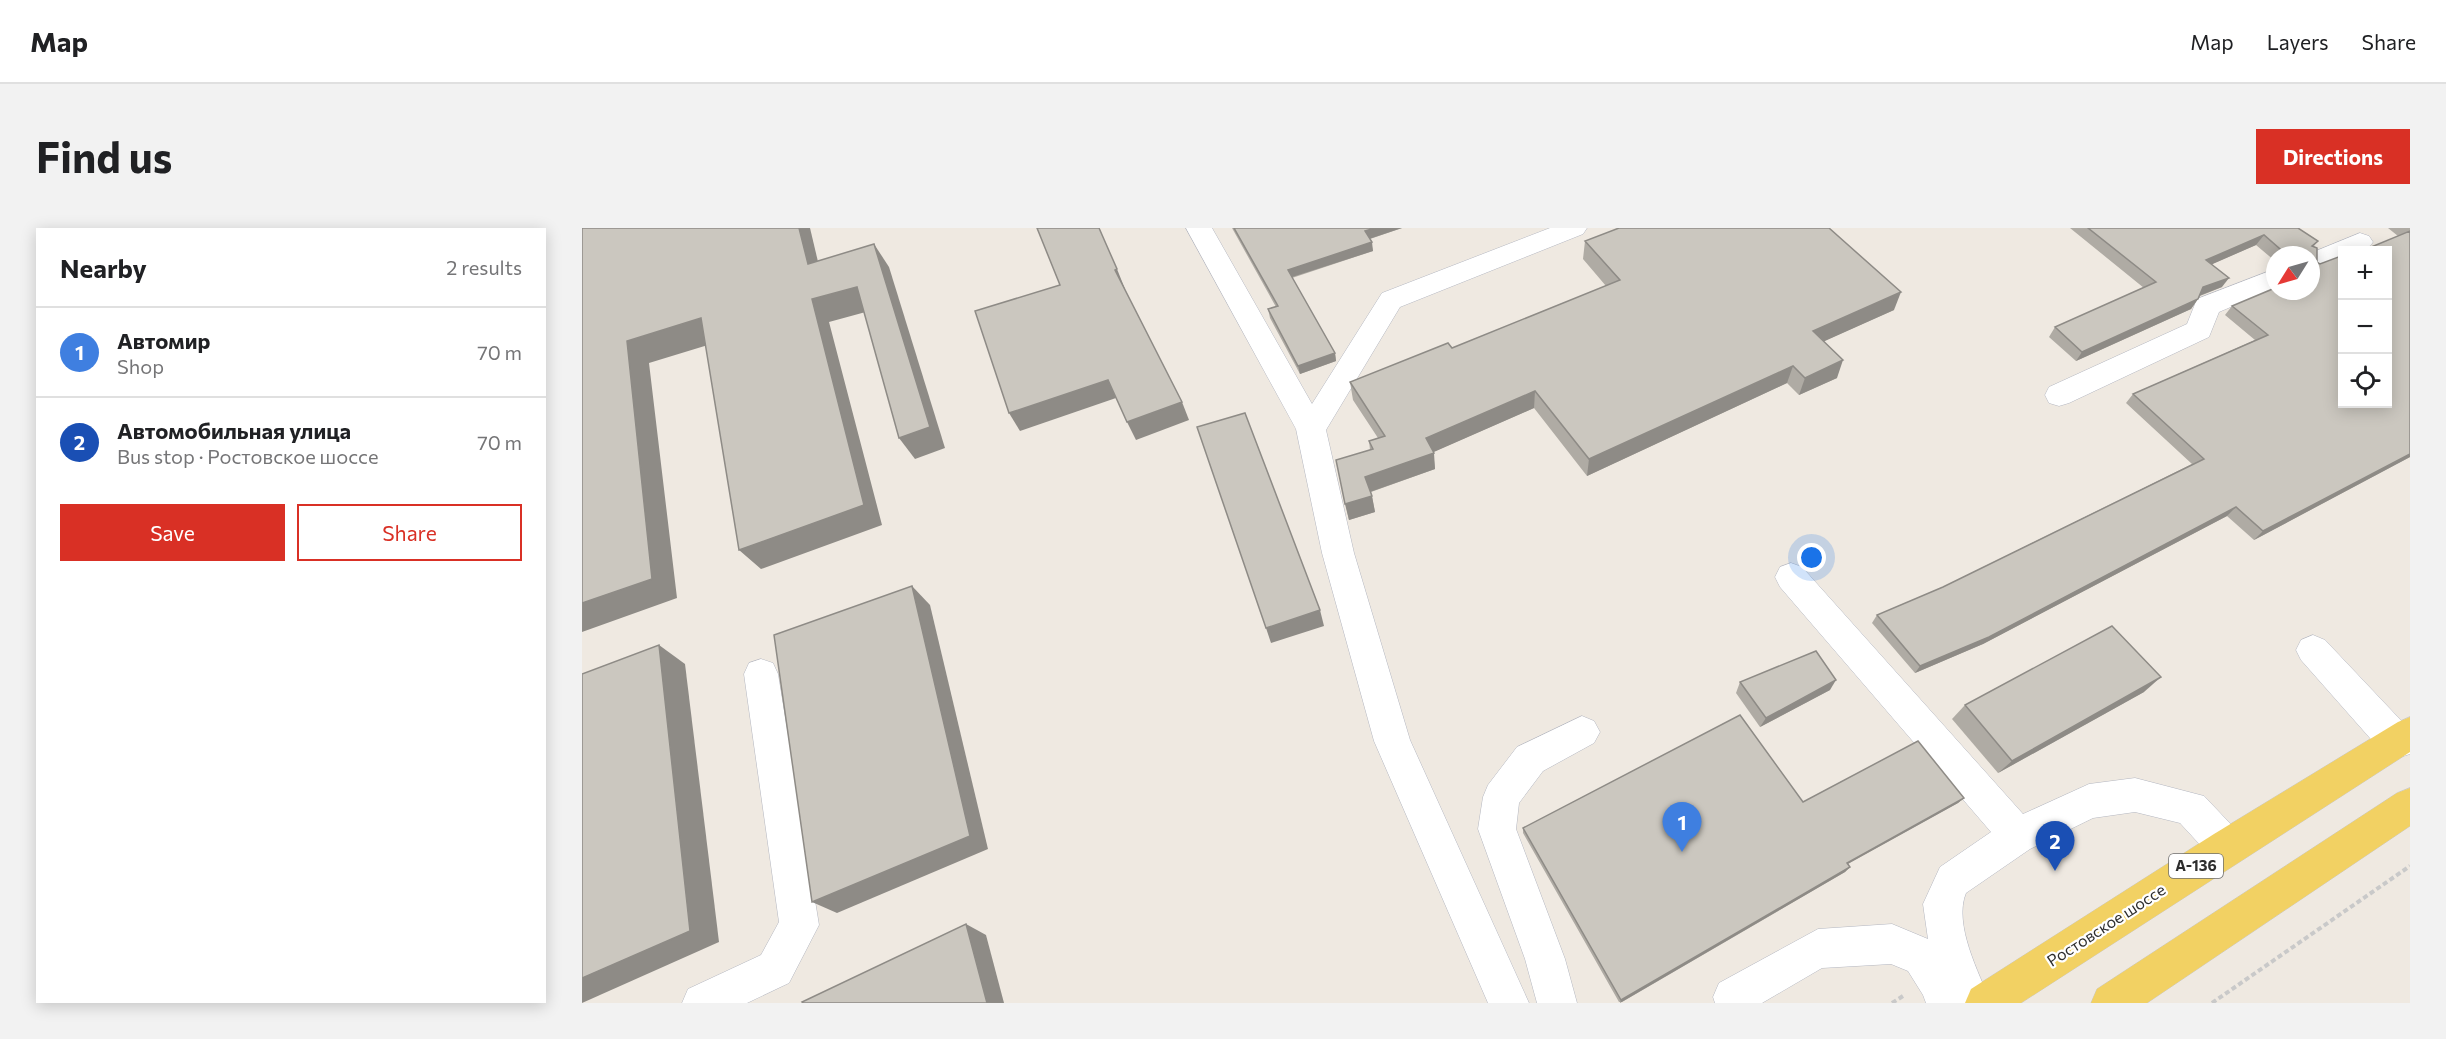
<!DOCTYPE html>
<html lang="en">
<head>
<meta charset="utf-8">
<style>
  :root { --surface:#fff; --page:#f2f2f2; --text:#202124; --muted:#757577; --line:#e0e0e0; --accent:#d93025 }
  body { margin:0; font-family:Commissioner,sans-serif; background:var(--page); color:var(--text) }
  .controls { position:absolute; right:18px; top:18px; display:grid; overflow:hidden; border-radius:0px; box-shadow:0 3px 15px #0003 }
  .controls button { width:54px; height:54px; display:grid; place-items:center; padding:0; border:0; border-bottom:2px solid var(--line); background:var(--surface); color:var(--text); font:30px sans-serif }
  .compass { position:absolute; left:1684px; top:18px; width:54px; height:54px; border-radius:50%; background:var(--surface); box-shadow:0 3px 15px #0003; rotate:233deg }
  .you { position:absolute; left:1230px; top:330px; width:21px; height:21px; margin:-15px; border:4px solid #fff; border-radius:50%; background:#1a73e8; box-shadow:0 0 0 9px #1a73e833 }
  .badge { display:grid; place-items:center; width:39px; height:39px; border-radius:50%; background:var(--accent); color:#fff; font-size:20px; font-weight:700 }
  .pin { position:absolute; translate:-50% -50px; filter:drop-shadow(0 2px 3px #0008) }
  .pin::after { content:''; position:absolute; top:32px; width:21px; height:18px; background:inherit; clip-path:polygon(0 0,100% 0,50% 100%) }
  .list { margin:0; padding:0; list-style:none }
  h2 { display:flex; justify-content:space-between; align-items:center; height:78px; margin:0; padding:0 24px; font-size:26px }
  h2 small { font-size:20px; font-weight:400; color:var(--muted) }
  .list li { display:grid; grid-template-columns:39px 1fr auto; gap:18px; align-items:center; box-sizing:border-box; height:90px; padding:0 24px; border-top:2px solid var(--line) }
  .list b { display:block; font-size:22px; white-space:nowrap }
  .list p { margin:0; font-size:20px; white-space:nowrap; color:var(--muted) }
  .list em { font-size:20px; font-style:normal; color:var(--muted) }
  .actions { display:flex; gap:12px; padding:18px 24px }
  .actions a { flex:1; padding:14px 0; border:2px solid var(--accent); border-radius:0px; text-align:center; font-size:21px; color:var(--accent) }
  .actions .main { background:var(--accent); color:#fff }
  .icon { flex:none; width:33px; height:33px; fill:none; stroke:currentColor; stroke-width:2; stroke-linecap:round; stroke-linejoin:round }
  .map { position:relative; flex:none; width:1828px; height:775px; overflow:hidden; border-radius:0px }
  header { display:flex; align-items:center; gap:36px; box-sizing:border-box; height:84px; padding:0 30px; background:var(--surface); border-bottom:2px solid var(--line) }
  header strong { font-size:28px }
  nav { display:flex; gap:33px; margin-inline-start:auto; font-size:21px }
  .intro { display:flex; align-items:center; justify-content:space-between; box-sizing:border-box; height:144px; padding:0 36px }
  h1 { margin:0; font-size:42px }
  .button { padding:15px 27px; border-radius:0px; background:var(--accent); color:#fff; font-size:21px; font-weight:700 }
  main { display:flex; gap:36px; padding:0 36px }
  aside { flex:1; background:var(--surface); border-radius:0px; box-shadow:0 3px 15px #0003 }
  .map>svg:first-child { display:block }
</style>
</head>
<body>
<header>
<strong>Map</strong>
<nav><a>Map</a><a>Layers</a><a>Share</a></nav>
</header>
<div class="intro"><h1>Find us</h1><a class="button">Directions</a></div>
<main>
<aside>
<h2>Nearby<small>2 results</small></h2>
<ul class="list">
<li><span class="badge" style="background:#3f7fe0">1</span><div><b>Автомир</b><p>Shop</p></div><em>70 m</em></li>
<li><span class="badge" style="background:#1a4fb4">2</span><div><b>Автомобильная улица</b><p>Bus stop · Ростовское шоссе</p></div><em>70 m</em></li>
</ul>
<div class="actions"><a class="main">Save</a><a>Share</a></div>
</aside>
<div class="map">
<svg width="1828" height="775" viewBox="0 0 1828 775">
  <rect width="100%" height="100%" fill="#efe9e1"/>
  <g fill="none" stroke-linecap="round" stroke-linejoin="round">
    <defs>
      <g id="minor">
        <path d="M604,0H630L730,176L800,65L968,0H1005L1001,6L818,79L744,202L772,325L828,512L947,775H906L792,513L740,325L714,201Z"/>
        <path d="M1778,5L1787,8L1791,14C1784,25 1773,22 1760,22V32L1729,44V27H1724Z"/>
        <path d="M1693,41V60L1637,84L1627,109L1487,175L1477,178L1467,175L1463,167L1467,159L1605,96L1615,71Z"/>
        <path d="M1209,335L1220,339L1441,586L1507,556L1553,550L1622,568L1658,606L1664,619L1658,632L1645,637L1632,632L1598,595L1553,584L1511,590L1448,621L1384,665C1371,696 1397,745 1409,775H1344L1341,767L1326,743L1309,736L1240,740L1180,775H1133L1131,769L1137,755L1236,701L1310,696L1346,711L1341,676L1358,639L1409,604L1198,359L1193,349L1198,339Z"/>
        <path d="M1731,407L1743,412L1828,502V526L1815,530L1802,526L1719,432L1714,422L1719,412Z"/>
        <path d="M179,431L191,435L196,446L237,697L207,755L165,775H100L106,761L179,727L197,694L162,446L167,435Z"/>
        <path d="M1000,488L1012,493L1018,504L1012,515L961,543L937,575L934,601L983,731L995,775H955L943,731L896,601L901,569L906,557L935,519Z"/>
      </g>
      <g id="major">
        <path d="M1828,489V524L1439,775H1383L1389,761L1632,606L1816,494Z"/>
        <path d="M1828,560V598L1565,775H1509L1515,761L1815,565Z"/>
      </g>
    </defs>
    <use href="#minor" stroke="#b4b7c1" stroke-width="1"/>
    <use href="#major" stroke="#c9c9c9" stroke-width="1"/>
    <g stroke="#c9c9c9" stroke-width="4" stroke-dasharray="5 3" stroke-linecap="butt">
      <path d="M1310,775L1321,768"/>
      <path d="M1630,775L1828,638"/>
    </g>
    <use href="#minor" fill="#fff" fill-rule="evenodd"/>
    <use href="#major" fill="#f2d163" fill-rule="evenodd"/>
  </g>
  <g fill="#afaba4">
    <path d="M650,0H820L788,11L791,23L710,50L753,125L754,133L718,146L688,90L686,81L694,79Z"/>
    <path d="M1488,0H1716L1736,13L1732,18L1761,176L1816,8L1806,0H1828V229L1672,312L1645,288L1401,416L1333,445L1290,395L1295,387L1361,359L1610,236L1544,175L1551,166L1673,112L1643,87L1650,78L1729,63V27H1693V33L1674,17L1630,36L1640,59L1618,68L1609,81L1494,133L1467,109L1473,99L1562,60Z"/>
    <path d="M1003,13L1312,82L1242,113L1255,150L1217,167L1205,155L1005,248L952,180L851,224L853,241L789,264L793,284L767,292L754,232L788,222L787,213L796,210L771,172L768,154L870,120L1024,58L1001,31Z"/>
    <path d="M1158,454L1248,462L1178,499L1154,465Z"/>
    <path d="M1562,464L1416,545L1370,491L1383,477Z"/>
    <path d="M1382,570L1376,575L1266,636L1268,639L1263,644L1040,774H1037L941,605V600L1221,574Z"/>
  </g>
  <g fill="#8e8b86">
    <path d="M217,0H228L242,59L226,36Z"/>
    <path d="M793,0H820L784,12L783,3Z"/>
    <path d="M1682,7L1674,17L1617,42L1624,32Z"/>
    <path d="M790,14L791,23L707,50L706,42Z"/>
    <path d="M292,16L307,39L363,220L333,231L317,210Z"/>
    <path d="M535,41L543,61H541L533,42Z"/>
    <path d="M1647,50L1640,59L1614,69L1621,59Z"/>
    <path d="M275,59L291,82L247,94L300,297L179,341L157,322L230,71Z"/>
    <path d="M1319,64L1312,82L1225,121L1231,103Z"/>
    <path d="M1616,71L1609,81L1494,133L1500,124Z"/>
    <path d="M119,90L139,113L67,135L95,370L0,404V375L45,113Z"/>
    <path d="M753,125L754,133L718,146L716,138Z"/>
    <path d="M1261,132L1255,150L1217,167L1223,150Z"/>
    <path d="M1211,138L1205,155L1005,248L1007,231Z"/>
    <path d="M526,152L534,170L438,203L427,185Z"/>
    <path d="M953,163L952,180L845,227L844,210Z"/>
    <path d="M600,174L607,192L554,212L545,194Z"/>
    <path d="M852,225L853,241L785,265L783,249Z"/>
    <path d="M1828,226V229L1672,312L1681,303Z"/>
    <path d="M790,268L793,284L767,292L763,276Z"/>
    <path d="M1654,279L1645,288L1401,416L1333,445L1338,438Z"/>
    <path d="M330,358L348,377L406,621L255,685L230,674Z"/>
    <path d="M738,382L742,398L689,415L684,400Z"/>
    <path d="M77,417L103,436L137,714L0,775V750Z"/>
    <path d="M1579,449L1562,464L1416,545L1430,533Z"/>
    <path d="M1254,452L1248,462L1178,499L1184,490Z"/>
    <path d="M1382,570L1376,575L1260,639L1265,635Z"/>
    <path d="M1268,639L1263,644L1038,775L1039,772Z"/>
    <path d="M384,696L404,707L422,775H405Z"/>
  </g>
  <g fill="#cbc7bf" stroke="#8e8b86" stroke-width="1.5">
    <path d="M0,0H217L226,36L292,16L348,199L317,210L275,59L230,71L282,277L157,322L119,90L45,113L70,351L0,375Z"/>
    <path d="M455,0H517L535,41L533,42L600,174L545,194L526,152L427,185L393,83L478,57Z"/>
    <path d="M652,0H793L783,3L790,14L706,42L753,125L716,138L686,81L696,78Z"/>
    <path d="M1037,0H1247L1319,64L1231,103L1261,132L1223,150L1211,138L1007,231L953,163L844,210L852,225L783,249L790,268L763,276L754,232L791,221L787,213L803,208L768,154L866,115L870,120L1038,52L1003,13Z"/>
    <path d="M1506,0H1716L1736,13L1730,18L1735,20V34L1738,36L1759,28L1761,29V176H1806V22H1782L1828,3V226L1681,303L1654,279L1407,409L1338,438L1295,387L1361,359L1622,231L1551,166L1686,107L1650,78L1693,60V63H1729V27H1705L1682,7L1624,32L1647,50L1621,59L1616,71L1500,124L1473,99L1574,54Z"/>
    <path d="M663,185L738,382L684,400L615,199Z"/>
    <path d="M330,358L388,608L230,674L192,407Z"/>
    <path d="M1530,398L1579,449L1430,533L1383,477Z"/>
    <path d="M77,417L108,703L0,750V446Z"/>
    <path d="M1234,423L1254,452L1184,490L1158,454Z"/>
    <path d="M1158,487L1221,574L1336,513L1382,570L1265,635L1268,639L1039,772L941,600Z"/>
    <path d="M384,696L405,775H221L220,774Z"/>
  </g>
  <g text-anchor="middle" stroke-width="4.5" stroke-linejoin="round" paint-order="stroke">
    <rect fill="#fff" stroke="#6d6d6d" stroke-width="1.5" x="1587" y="626" width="54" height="24" rx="4.5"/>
    <g font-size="15" font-weight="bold" fill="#2e2e2e">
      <text x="1614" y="643">А-136</text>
    </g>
    <g font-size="16" fill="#2e2e2e" stroke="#fff">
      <text transform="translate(1524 697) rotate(-33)" y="6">Ростовское шоссе</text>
    </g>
  </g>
</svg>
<div class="controls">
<button>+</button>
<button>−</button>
<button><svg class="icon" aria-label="locate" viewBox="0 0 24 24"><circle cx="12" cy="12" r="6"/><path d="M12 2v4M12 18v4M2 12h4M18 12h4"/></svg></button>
</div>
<svg class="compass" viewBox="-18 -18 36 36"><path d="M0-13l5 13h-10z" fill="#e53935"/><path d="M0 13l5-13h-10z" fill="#757577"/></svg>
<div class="you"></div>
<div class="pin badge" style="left:1100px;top:624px;background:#3f7fe0">1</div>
<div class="pin badge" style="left:1473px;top:643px;background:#1a4fb4">2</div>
</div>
</main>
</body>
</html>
